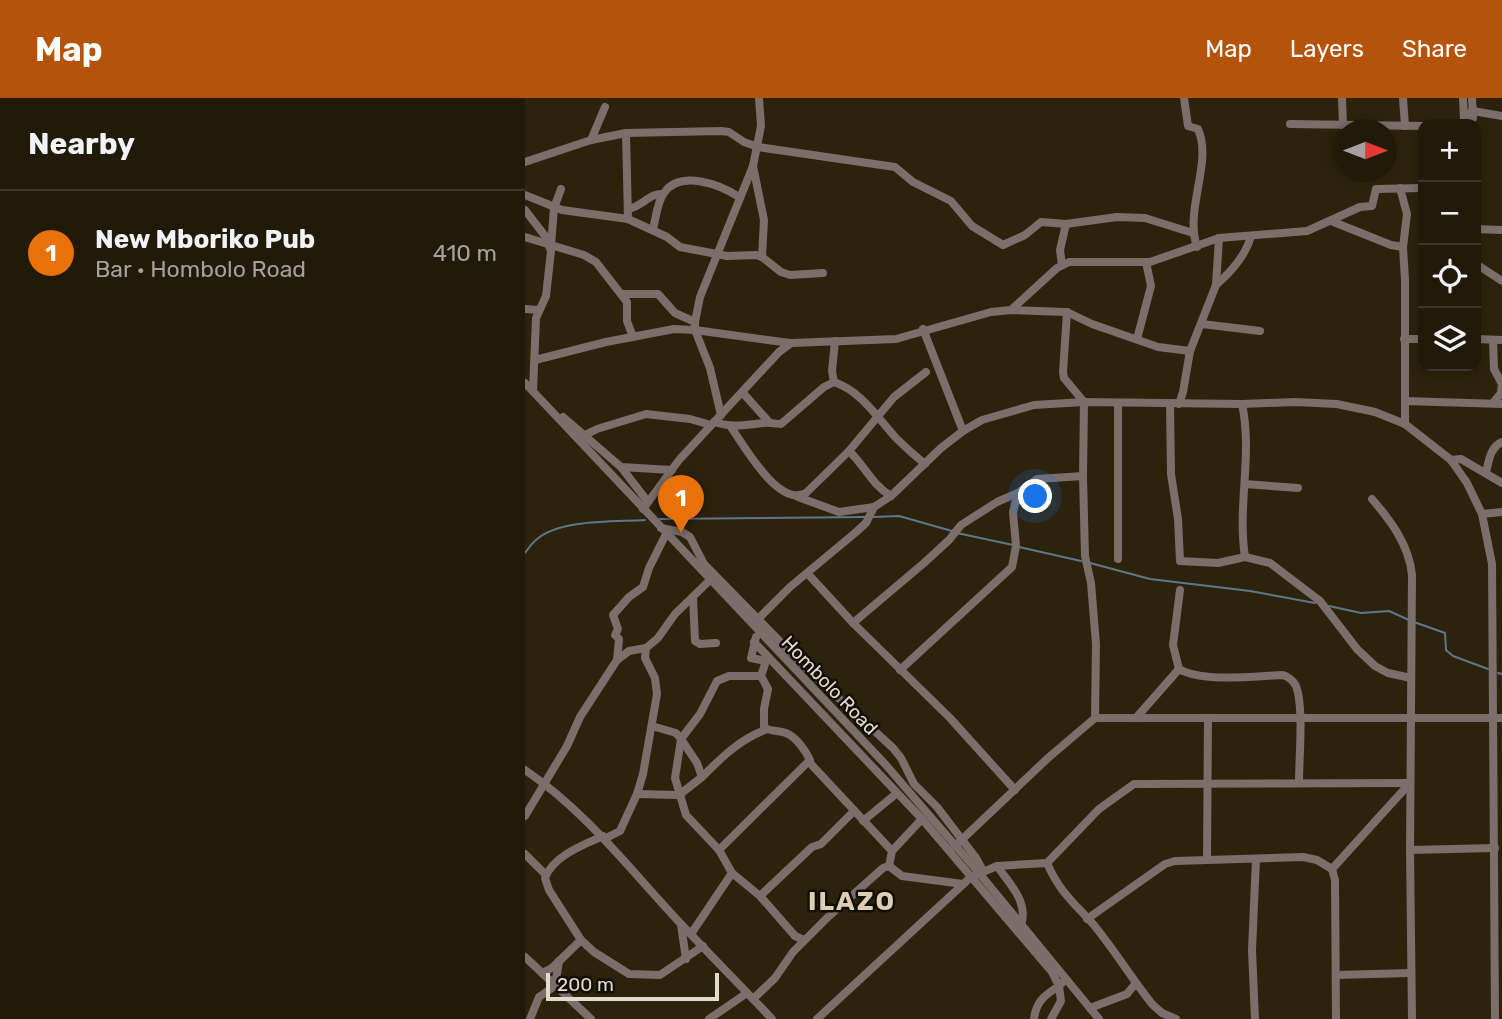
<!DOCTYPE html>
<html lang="en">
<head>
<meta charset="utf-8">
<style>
  :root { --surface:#221a09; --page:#2a2312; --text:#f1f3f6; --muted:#a2a19c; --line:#3f382a; --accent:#b45309 }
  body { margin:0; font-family:Rubik,sans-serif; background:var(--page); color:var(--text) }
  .controls { position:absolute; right:21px; top:21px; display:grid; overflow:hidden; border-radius:14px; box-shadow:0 4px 10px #0003 }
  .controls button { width:63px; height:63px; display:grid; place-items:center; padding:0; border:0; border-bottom:2px solid var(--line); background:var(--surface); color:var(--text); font:35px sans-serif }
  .compass { position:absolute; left:809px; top:21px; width:63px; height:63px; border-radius:50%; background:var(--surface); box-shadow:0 4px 10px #0003; rotate:90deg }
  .scale { position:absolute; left:21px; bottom:18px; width:173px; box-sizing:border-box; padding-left:7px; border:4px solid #e2dcce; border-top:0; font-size:19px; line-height:24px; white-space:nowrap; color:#e2dcce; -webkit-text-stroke:5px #120d05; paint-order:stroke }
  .you { position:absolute; left:511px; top:399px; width:24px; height:24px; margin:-18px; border:5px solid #fff; border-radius:50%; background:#1a73e8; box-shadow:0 0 0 10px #1a73e833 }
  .badge { display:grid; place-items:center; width:46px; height:46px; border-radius:50%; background:var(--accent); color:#fff; font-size:23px; font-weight:700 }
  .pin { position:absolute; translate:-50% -58px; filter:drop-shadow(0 2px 4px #0008) }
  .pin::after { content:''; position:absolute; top:37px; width:24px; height:21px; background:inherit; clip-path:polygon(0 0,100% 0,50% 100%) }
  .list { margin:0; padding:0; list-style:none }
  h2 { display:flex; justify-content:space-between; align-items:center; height:91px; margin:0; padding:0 28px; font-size:30px }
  h2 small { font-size:23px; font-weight:400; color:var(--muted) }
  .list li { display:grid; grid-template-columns:46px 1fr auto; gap:21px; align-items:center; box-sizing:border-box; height:126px; padding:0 28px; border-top:2px solid var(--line) }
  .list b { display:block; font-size:26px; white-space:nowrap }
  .list p { margin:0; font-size:23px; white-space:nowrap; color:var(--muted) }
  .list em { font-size:23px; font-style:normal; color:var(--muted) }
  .icon { flex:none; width:38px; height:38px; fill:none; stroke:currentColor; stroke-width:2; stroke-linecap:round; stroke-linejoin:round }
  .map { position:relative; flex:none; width:977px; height:921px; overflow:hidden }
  header { display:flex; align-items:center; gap:42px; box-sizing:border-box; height:98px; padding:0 35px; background:var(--accent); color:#fff }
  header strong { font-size:33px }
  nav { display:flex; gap:38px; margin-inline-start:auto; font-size:24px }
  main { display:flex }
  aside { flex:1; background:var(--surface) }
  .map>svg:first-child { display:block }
</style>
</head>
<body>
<header>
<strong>Map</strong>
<nav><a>Map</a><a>Layers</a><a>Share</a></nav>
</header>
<main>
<aside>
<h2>Nearby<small></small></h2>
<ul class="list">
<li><span class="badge" style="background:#e8710a">1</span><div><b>New Mboriko Pub</b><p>Bar · Hombolo Road</p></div><em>410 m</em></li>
</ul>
</aside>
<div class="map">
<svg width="977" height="921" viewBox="0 0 977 921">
  <rect width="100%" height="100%" fill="#2d230c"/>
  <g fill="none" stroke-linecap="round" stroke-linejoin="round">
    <g stroke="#5e778f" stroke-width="2">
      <path d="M347,419L374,418L427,433"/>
      <path d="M135,421L341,419"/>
      <path d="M432,435L488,447"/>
      <path d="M494,449L556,463"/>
      <path d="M0,455C3,451 7,445 11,442C34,421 90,424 120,422"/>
      <path d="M565,465L625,481L725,493L790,505"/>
      <path d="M804,508L836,515L864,513L884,522"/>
      <path d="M889,524L920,535L921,552L928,558L963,571"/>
      <path d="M973,575L977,576"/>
    </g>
    <g stroke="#7b6e6b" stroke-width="8">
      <path d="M659,0L663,28L673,31C688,65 659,111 672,149"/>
      <path d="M817,0L818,27"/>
      <path d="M878,0L880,28"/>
      <path d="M938,0L939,22"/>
      <path d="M939,18L948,13L977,18"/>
      <path d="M765,26L898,28"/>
      <path d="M944,26L948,20L947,0"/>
      <path d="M101,35L103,121"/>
      <path d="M66,42L80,9"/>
      <path d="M0,64L66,42L101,35L196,33L204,34L219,44L233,49L370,69L388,84L426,103L447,128L478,147L500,137L516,124L541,126"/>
      <path d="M228,68L239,122L237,159"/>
      <path d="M875,90L882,116L878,149L880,182V326"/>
      <path d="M0,97L37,112L103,121L142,139L155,149L202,158L231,157L237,159L256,174L265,177L298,175"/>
      <path d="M103,111C117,109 124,95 138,96"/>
      <path d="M0,112L20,138L26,153L21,198L11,220L8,293"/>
      <path d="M806,123L866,147L878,149"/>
      <path d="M128,131C131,120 132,104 139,95C155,71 196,87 214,99"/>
      <path d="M951,131L977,132"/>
      <path d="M0,139L59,157L71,164L102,204V223L108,239"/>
      <path d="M26,148L29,110L36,91"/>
      <path d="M951,166L977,183"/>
      <path d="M537,167L535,152L541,126L592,119L620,120L668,135"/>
      <path d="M691,187C706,174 721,157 726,138"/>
      <path d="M96,196H133L150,215L170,224"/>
      <path d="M0,211L14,212"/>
      <path d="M486,212L532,170L544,164H625L694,140L782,133L835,109L847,108L851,91L898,90"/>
      <path d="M677,226L735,233"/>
      <path d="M398,231L438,333"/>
      <path d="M612,241L626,188L621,164"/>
      <path d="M879,241H898"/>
      <path d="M951,241L977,242"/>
      <path d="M968,242L969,271L977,286"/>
      <path d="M665,253L691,187L694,140"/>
      <path d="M10,262L81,244L149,231L170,232L265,245"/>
      <path d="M309,284L307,273L310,243"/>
      <path d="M0,285L360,666L454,775L574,921"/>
      <path d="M218,295L244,324"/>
      <path d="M880,303L977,306"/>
      <path d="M968,305L976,295L977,285"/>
      <path d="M645,306L646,376L653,421L655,463L693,465L720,459L745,465L795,503L832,551L850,568L863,575L886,580"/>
      <path d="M717,306C728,357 712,407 720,459"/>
      <path d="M196,317L185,270L170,232V224L175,199L228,68L236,28L234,0"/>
      <path d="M38,319L96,369L147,372"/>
      <path d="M189,324C210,330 218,327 239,325C245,324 250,326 256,326L299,289L309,284C336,293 352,319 371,340C380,349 390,358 400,366"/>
      <path d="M206,329C219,348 254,410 281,395L324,353"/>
      <path d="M60,337L72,331L121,316L165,321L186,327"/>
      <path d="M926,362L936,361L977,385"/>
      <path d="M96,369L123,404"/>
      <path d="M961,374C964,363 965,349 977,344"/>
      <path d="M558,378L560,458L566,485L571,546L570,620"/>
      <path d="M720,386L773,390"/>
      <path d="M366,398C347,387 340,368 324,353L369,299L401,274"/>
      <path d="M273,399L314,414L349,409L366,398L416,350L438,333L457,322L509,307L559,304L717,306L770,304L812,306L850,314L880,326L926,362L942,385L957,416L967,466L970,921"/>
      <path d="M847,401C866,423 884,447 887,477L885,752L887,921"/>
      <path d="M118,411L154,362L254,254L266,245L371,241L466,214L486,212L542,214L567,226L633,249L665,253L658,294L654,306"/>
      <path d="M957,416L977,414"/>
      <path d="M136,430L157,434L165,439L179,466L281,570L368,650L376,660L389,686L412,709L451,760L456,769L454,775"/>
      <path d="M593,461V305"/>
      <path d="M283,476L328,525L425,620L490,692"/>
      <path d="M655,492L648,547L654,571C679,585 730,578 758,577C764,579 768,582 771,588C779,608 774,660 774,684"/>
      <path d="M168,499L170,543L175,546L191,545"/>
      <path d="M234,520L265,489L330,435L341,425L349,409"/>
      <path d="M328,525L399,465L424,442L436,427L472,404L493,395L512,381L558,378L559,304L539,280L538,274L542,214"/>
      <path d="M229,544L397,721L527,874L534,888C520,897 511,903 509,921"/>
      <path d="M92,562L94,541L90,537L93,531L88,517L104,499L118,489L124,470L141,436"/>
      <path d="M375,572L487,469L491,448L488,414L493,395"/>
      <path d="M611,620L654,571"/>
      <path d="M127,628L151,635L156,641L150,680L161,717L194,752L207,775L235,798L270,838L279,842"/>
      <path d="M284,664L367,753L364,768"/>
      <path d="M0,672C63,715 106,773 157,827C187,859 217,889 247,921"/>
      <path d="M177,679C196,660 215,641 240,632"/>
      <path d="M112,696L154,697L177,679L172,665L156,641L175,616L192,583L204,578H236"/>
      <path d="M0,718L42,648L55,619L92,562L104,553L121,550"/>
      <path d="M338,723L372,695"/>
      <path d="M78,738C58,747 28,758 20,780L24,792L56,842L69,854L104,876L135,877L178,848"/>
      <path d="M81,740L95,733L112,696L118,676L132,596L130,580L120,560L121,550L133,540L150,516L185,482"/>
      <path d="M430,748L523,660L570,620H977"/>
      <path d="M194,752L285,662C281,653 271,639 261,635C253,632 245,634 239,629V611L243,591L236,578L241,563L226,560L231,539"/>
      <path d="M885,752L970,750"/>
      <path d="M367,753L397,721"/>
      <path d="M0,756L21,777"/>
      <path d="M682,762L683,620"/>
      <path d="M522,765C534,793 548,804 568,826C589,851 606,880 627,906L637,915L651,921"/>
      <path d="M472,768C484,785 504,804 496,827"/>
      <path d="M807,771L885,685"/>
      <path d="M235,798L287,749L296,746L329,713"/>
      <path d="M562,821L640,766L650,763L778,759L792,762L807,771L810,782L811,921"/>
      <path d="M156,827L161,861"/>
      <path d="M166,836L207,775"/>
      <path d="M0,859L66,921"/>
      <path d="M17,875L27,870L56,842"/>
      <path d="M811,877L886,875"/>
      <path d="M228,901L250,880L268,854L302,820L358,770L364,768L377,778L438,786"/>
      <path d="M565,910L602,896L611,885"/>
      <path d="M5,921L14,899L30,888L34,863"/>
      <path d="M184,921L222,895"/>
      <path d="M292,921L446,779L472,768L522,765L574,711L609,686L885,685"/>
      <path d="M526,921L536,903L534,888L537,885"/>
      <path d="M730,921L727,852L731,761"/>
    </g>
  </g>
  <g text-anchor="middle" stroke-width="5" stroke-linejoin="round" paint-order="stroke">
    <g font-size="19" fill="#e2dcce" stroke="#120d05">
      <text transform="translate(305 587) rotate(46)" y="7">Hombolo Road</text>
    </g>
    <g font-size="26" font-weight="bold" letter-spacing="2" fill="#dccfb3" stroke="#120d05">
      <text x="327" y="812">ILAZO</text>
    </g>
  </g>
</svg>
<div class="controls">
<button>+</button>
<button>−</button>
<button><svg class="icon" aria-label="locate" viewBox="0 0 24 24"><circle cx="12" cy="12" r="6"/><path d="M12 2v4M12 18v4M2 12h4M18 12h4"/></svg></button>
<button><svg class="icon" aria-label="layers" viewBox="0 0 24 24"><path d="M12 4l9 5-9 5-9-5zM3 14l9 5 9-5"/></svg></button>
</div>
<svg class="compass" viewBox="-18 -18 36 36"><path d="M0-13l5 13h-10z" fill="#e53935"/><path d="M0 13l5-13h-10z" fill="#a2a19c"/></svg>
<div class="scale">200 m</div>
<div class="you"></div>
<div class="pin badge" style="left:156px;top:435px;background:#e8710a">1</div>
</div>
</main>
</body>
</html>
